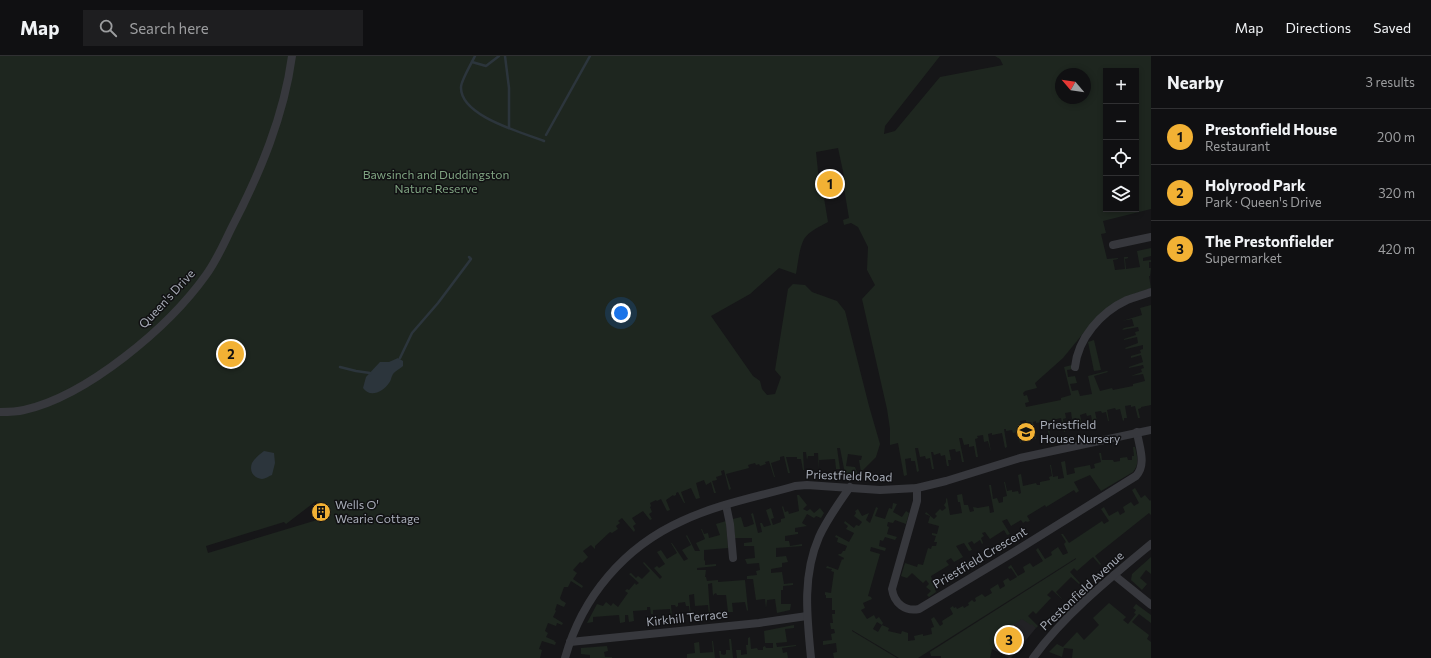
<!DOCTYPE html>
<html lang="en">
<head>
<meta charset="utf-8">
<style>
  :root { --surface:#101012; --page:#1e1e20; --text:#f1f3f6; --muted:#9c9d9f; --line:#303032; --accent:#f2b134 }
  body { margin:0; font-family:Commissioner,sans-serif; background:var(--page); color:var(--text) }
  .controls { position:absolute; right:12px; top:12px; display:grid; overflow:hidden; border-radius:0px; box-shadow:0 2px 6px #0003 }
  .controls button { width:36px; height:36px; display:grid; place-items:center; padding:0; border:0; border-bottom:1px solid var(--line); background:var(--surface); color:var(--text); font:20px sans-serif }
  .compass { position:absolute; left:1055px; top:12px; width:36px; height:36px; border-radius:50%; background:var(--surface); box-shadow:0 2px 6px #0003; rotate:299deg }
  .you { position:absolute; left:621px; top:257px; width:14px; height:14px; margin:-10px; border:3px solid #fff; border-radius:50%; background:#1a73e8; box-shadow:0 0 0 6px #1a73e833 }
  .badge { display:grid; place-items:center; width:26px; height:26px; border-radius:50%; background:var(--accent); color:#111; font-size:13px; font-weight:700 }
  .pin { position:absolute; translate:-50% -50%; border:2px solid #fff; box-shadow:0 1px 4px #0006 }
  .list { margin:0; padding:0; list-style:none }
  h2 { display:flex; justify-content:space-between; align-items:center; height:52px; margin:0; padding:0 16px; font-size:17px }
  h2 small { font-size:13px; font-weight:400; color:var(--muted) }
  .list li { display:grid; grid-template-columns:26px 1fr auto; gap:12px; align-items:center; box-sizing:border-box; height:56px; padding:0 16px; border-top:1px solid var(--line) }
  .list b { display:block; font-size:15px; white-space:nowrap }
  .list p { margin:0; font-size:13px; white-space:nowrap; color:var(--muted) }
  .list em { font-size:13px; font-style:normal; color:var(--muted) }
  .icon { flex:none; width:22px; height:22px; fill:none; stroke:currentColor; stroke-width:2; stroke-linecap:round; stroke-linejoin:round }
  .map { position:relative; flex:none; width:1151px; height:602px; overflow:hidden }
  header { display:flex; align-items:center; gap:24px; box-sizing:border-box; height:56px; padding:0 20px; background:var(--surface); border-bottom:1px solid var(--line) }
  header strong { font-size:19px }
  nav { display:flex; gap:22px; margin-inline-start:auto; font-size:14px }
  .search { width:280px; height:36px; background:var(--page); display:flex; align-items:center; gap:10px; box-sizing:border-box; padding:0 14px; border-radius:0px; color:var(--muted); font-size:15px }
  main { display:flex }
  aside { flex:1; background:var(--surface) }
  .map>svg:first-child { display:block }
</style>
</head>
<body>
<header>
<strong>Map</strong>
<div class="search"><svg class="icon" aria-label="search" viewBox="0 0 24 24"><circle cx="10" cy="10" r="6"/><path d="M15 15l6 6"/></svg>Search here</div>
<nav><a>Map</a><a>Directions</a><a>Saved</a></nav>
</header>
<main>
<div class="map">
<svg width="1151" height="602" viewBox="0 0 1151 602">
  <rect width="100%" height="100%" fill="#161618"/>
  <path fill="#222225" d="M1022,554L1036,572L1011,602H1009L992,593L995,567Z"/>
  <g fill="#1e261f" fill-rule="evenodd">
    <path d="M0,0H940L885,70L884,78L895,75L940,21L1003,9L1000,3L995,0H1151V153L1103,165L1106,177L1101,178L1107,203L1118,202V203L1113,204L1115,214L1125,213L1124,201H1128V202L1125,203L1126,213L1140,211L1137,195L1151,192V200L1143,202V205L1151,204V206H1149V212H1151L1150,220H1149L1151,232L1125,241L1090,269L1063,302L1035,327L1037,332L1025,335L1023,337L1024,340L1027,339L1029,346L1025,347L1026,351L1061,344V342L1071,339L1064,311L1072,309L1073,313L1067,314L1068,321L1075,320L1077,327L1070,328L1072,335L1078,334L1080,340L1092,338L1088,320L1107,315L1108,316L1094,320L1100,335L1112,332L1113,334L1133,330V328L1145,325L1143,318L1131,320L1142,316L1141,313L1144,312L1143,309L1129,312V311L1143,306L1141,299L1131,302V300L1141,297L1140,294L1143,293V289L1126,293L1125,292L1138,287L1137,281L1124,284V283L1136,279L1135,276L1139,275L1138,271L1122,274L1124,272L1134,270L1132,263L1122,265L1142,259L1140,252L1151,249V349L1141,351V352L1138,353L1140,362H1138L1135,350L1131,351V349L1125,350L1127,362H1124V364L1123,365L1120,353L1116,354L1115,352L1107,354L1109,365H1108L1106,356L1102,357L1101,355L1095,356L1097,365L1094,366L1095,370H1093L1091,359L1087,360L1086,357L1080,359L1082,368L1079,369L1080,373H1078L1076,362L1072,363L1071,356L1065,357L1066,362L1063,363L1065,376H1064L1061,362L1048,365L1050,379H1049L1046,368H1043L1042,366L1036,367V365L1033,366L1036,383H1035L1031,366H1026V364L1020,365L1021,368L1018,369L1021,387H1020L1018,376L1013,377L1012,374L1006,375V373H1004L1007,391L1005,392L1002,377L992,379V377L988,378L991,396L988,385L984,386L983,379L977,380L978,382L975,383L978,401H976L974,390L969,391V388L964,389L962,382H959L964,406H962L960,395L956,396L955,393L949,394L951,404H948L949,410H947L945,399L941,400L940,397L934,399L933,396H931L934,413H932L930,402L926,403L925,400L920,401L918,392H915L919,415L917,416L915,405H911V402L905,403L907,419L904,420L898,387L890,389V373L887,353L862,243L875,229L867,214L868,191L858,171L851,167L844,169L843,164L849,162L844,132H838L837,121L844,120L838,92L816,96L819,125H824L826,135L823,136L828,166C821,170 809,175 804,183C799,193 798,207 796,218L779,212L750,238L711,260L753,320L760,325L762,333L767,339L775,338L781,321L775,314L788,233L793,228L805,229L812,236L837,245L845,255L869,350L880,388L876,401L861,416L859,404H861L862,400L848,398L846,410L855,411L858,419L846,423L840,392H837L840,413H836L835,403L819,404V414L818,397H814V400H808L807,404L806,396H803L804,414H803L801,403H797V401H786L790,417H788L784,400L780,401V404L771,407L775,421H774L769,405L765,406L766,408L760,410L759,408L756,409L755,407L748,409L749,412L726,418L731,433L729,434L724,414L721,415L722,419L716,421L717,424L712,425L716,437H714L711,426L706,429L704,424L696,427L700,442L696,443L691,432L681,436L685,447H684L678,436L676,437V439L674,440L673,439L666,444L670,454L667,455L661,443L657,445L656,444L650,447L651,450L650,451L652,456L649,458L652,463L650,464L643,455L632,462L636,468L633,470L635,474L634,476L622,462L618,465L620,467L616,470L618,473L612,477L610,476L595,490V493L591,489L583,495L588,501L582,507L580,506L573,514L577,517L573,523L583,530L582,532L571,525L568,531H564L560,542L561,544L566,547L564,551L557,548L555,554L556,555L553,561L563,567L562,569L557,567L556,570L548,567L545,575L548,577L546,581L555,585L554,586H556L555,589L542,585L539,593L542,594L540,602H0ZM1106,15H1136V153H1106ZM1061,18H1085V42H1061ZM316,445L320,450L321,449L328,458L327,459L325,457L322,460L325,463L320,467L317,464L208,497L206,490L284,466L286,468Z"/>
    <path d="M1094,284L1101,314L1094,315L1088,286Z"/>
    <path d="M1133,391H1135C1137,400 1140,408 1133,416L1101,435L1090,419L1074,426L1079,435L1076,437L1074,434L1046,451L1045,449L1027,460L1030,465L1027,466L1026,465L1023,467L1021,464L1011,470L1007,463L1002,465L1010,478L1007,479L1004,474L990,483L985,476L982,477L984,480L981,482L983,487L982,488L980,484L974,488L972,485L968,487L972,494L969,495L964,487L956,490L963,501L954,506L951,502L946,505L949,509L931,520L936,536L929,541L927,539L931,535L926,531L929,528L926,524L923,527L912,517L907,522L901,520L905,507L917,511L918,508L923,509L928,492L931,493L932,490H936L937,486H934L936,480L932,479V477L937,478L939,470L928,467L930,460L925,458L926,456L934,463L937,460L935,458L940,453L942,455L946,452L944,449L946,446V443L947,442L950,459L962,457L960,446H958L957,439L962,438L964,449H968L970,456L974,455L973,451L978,452L989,450L990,457L994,456L989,429H991L993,443L997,442L999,447L1003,446V441L1007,440L1004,426H1005L1007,435L1012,434V436L1018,435L1019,438L1021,437L1018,419L1021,418L1023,430L1036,427L1037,429H1040V426L1050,424L1049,421L1052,420L1050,409H1051L1053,421L1058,420V423L1064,422L1061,406L1065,405L1067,419L1075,417L1074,412L1090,409L1091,413L1095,412L1094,408L1101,406L1099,397H1101L1102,404H1113L1114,406L1120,405V402L1127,401L1128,404H1132V400H1134Z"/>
    <path d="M1135,432L1141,442L1145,439L1150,445L1151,444V459L1149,457L1095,500L1101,508L1100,509L1093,501L1077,515L1074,512L1070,516L1080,527L1079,528L1071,521L1056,536L1063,544L1052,534L1047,539L1051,542L1036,558L1033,555L1028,560L1038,570L1036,572L1032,568L1031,569L1022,563L1005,575L992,593L990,602H941V600H931L930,596L1076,503V502L918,602H899L852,574V575L897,602H834L833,597L837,596L836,587L823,589V585L832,584L831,578L835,577L834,573H831L830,567H833L832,558H835V554H832V542H826V539H825V536L831,537L834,516L831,515L832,513L826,512L827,510L838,514L842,503L843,504L844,502L838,499L839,498H841L843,495H845L847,490L837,486L838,482L835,481L836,479L849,486L854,477L846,473L848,470L844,467L845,465L854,472L856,469L859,470L862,466L854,460L856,457L855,455L858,453L862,460L869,457L866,464L870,467L876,451L878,452L875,460L885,463L889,452L892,453L893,447L897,448L893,456L902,461L906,455L909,457L906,468L895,464L893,467L888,466L887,470L889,471L887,478L897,481L895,484L885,481L883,485L880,484L879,490L886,492L885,495L871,491L870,495L880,498L868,540L871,541L872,543L863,547L865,552L861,554L867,563L874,559L876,563L879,561L883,567L882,569L877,566L873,573L878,576L882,569L889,572L888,575L901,578L902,575L908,577V585L915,584L914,580L923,578V580L932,578L931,572L934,571L931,563L934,561L940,570L943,568L942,565L953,558L950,552L953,550L954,552L956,551L957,553L963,550L964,552L969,549L968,547L972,544L974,546L976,545L975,542L982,538L985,541L992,537L990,533L998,528L1000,533L1005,530L1003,525L1008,522L1010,525L1017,521L1011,512L1009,513L1008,511L1011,509L1018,520L1025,516L1023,511L1030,507L1033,511L1043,505L1036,494L1038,492L1045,503L1052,499L1051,496L1058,491L1063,499L1068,497L1064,488L1066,486L1061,478H1063L1069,487L1102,465L1104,468L1109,465L1101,453L1104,451L1109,460L1118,455L1120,459L1125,456L1123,451L1131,446L1134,450L1139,447L1132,434Z"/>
    <path d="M797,439H799L807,449L803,453L807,455L810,453L814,457L820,452L824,457L821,462L816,460L814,462L807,458L802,467L807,470L795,472V476H798V478L785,480V485H789L790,490L802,488V490L776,492V501L786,500L788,506L782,507V511L771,513V517L782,516L784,528L793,527V529L783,530V534H781V548H791L790,554L777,557L775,543L767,544L766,552L765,543L756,544L753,523H747V520L757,519L756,515L760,514L759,507L747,508L745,503L755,502L754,490H744V487L752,486V482H735L733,463L741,461L744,471H746L754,468L751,458L753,457L758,477L762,476L760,467H762L764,471L771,469L766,454L771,452L774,462L771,463L773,469L781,466V463L785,462L782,451L783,450L785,456L788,455L789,458L799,455Z"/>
    <path d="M726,465L728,492L704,494V504L705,505V509L716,508V510L697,512V514H706L705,521H706L707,525L718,524V526L745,524L748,554L747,555L745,546L732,547L733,556H728L726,539H717L716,537L714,538L713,540L712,527L708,528L710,558H709L708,549L695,550L694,538L689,539L691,560H690L689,550H686L685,546L678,547V550L676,551L675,549H671L672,562H671L670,553L653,554V558H651L650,551H647V554L633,555L634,565L629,566L628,559H625V566L620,567L619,559L593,561V566L587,567L597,548L603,550L606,546L611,550L613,547L618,551L628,537L625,535L627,533L629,534L635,527L636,529L639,527L629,518L631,517L636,522L638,520L642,523L650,515L643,507L644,506L660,523L662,521L654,512L657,510L659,512L665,508L657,496L661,494L667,503L677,497L671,487H672L684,505L688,503L682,494L691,489L686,480L687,479L695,495H700L696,487L705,483L701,473H702L704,478L708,477L709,482L720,479L716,468Z"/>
    <path d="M1151,501V518L1146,514L1140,522L1147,528L1142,534L1131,524L1132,518Z"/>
    <path d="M1109,547L1126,561L1123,564L1128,568L1136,558L1134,557L1136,554L1133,552L1136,548L1151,559V567L1139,558L1132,566L1149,579L1147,583L1151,586V602H1072L1073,593L1064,592L1062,601L1049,596L1057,588L1063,591L1077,576L1084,584L1099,569L1093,562Z"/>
    <path d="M794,569V572L785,573L787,586L776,587L777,591L796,589V590L782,592L783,597L787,596L788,602H737L736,594H741V599L747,598L746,589H748V582L750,581L751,593L757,592L758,594H763V591L765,590L766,592H773V587H765L764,575Z"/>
    <path d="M729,583H731L733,602H720L719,595H721V598L724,599L726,598V594H730Z"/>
    <path d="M712,585H713L715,602H687V598L695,597L694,587L699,586L700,597L713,596Z"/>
    <path d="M607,590L608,595L604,596L605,601H612V602H590V599L581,598V592Z"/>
  </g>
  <g fill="#2c353c">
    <path d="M398,302L403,305V310C400,313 395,315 393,318C391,321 391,325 389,327C383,336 370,342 363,332L366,321L380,306H389Z"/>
    <path d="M264,395L274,397L275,407L272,419C269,420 265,423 262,423C253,422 249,415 252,407C255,402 260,398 264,395Z"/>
  </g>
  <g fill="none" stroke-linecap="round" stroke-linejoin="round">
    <g stroke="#2c353c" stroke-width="2.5">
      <path d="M475,0C472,6 461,25 461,31C460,60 521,76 544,85"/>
      <path d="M505,0L509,32V72"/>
      <path d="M472,6L486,10L499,0"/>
      <path d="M546,79L590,0"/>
      <path d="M400,302L412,277L438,247L471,203L469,201"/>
      <path d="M340,311L356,315L370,317"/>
    </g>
    <g stroke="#37383d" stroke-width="8">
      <path d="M1113,189L1151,181"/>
      <path d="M1075,311C1078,282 1101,256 1127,244C1135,241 1143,239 1151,236"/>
      <path d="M0,356C8,356 16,356 24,354C87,340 169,271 206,219C217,204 224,187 232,171C260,117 284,60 292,0"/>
      <path d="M917,432V445L892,533C894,547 905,556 919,553L1014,496L1136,420C1147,408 1139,391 1137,376"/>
      <path d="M726,449L730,468L733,502"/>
      <path d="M1114,519L1151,549"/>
      <path d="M570,586L759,567L807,560"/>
      <path d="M565,602C582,541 624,491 682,465C718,448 757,441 795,430L807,429L880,434L917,432L946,425L1020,402L1151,374"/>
      <path d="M811,602C807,561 802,520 819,481C827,463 839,447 850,431"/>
      <path d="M1033,602C1064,559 1110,522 1151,488"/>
    </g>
  </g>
  <defs>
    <symbol id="school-disc" viewBox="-11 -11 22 22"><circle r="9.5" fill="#f2b134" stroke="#111113"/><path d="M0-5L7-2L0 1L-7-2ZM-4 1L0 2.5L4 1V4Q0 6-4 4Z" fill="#111"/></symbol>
    <symbol id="building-disc" viewBox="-11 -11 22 22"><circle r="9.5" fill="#f2b134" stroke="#111113"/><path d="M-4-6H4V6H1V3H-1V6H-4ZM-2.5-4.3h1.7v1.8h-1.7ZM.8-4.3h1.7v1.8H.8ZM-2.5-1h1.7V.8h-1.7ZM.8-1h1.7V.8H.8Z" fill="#111"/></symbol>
  </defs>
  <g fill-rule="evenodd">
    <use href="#school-disc" x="1015" y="365" width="22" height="22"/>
    <use href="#building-disc" x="310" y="445" width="22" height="22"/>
  </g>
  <g text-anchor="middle" stroke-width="3" stroke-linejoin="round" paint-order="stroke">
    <g font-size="12" fill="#7fa381" stroke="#111113">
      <text x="436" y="123">Bawsinch and Duddingston<tspan x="436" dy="14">Nature Reserve</tspan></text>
    </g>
    <g font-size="12" fill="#a8adb8" stroke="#111113">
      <text transform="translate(167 243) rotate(-47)" y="4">Queen's Drive</text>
      <text transform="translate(849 420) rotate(2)" y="4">Priestfield Road</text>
      <text transform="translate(980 502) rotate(-31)" y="4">Priestfield Crescent</text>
      <text transform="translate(1082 535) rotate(-43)" y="4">Prestonfield Avenue</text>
      <text transform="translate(687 562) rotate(-6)" y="4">Kirkhill Terrace</text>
    </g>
    <g font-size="12" fill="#a8adb8" stroke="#111113" text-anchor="start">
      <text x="1040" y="373">Priestfield<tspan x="1040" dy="14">House Nursery</tspan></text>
      <text x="335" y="453">Wells O'<tspan x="335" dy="14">Wearie Cottage</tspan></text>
    </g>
  </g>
</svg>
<div class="controls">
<button>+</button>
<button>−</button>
<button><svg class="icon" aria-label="locate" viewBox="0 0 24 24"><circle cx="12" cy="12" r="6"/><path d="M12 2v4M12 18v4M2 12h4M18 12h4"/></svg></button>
<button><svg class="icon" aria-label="layers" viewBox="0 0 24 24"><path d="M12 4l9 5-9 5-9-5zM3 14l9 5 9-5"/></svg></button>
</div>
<svg class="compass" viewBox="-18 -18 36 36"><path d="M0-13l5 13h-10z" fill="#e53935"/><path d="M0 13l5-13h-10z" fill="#9c9d9f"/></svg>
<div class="you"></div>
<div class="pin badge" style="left:830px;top:128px">1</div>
<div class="pin badge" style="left:231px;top:298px">2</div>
<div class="pin badge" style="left:1009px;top:584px">3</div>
</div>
<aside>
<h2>Nearby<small>3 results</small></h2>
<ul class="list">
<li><span class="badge">1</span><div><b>Prestonfield House</b><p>Restaurant</p></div><em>200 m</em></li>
<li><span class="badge">2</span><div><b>Holyrood Park</b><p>Park · Queen's Drive</p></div><em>320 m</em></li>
<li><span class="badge">3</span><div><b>The Prestonfielder</b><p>Supermarket</p></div><em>420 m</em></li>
</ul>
</aside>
</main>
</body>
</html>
